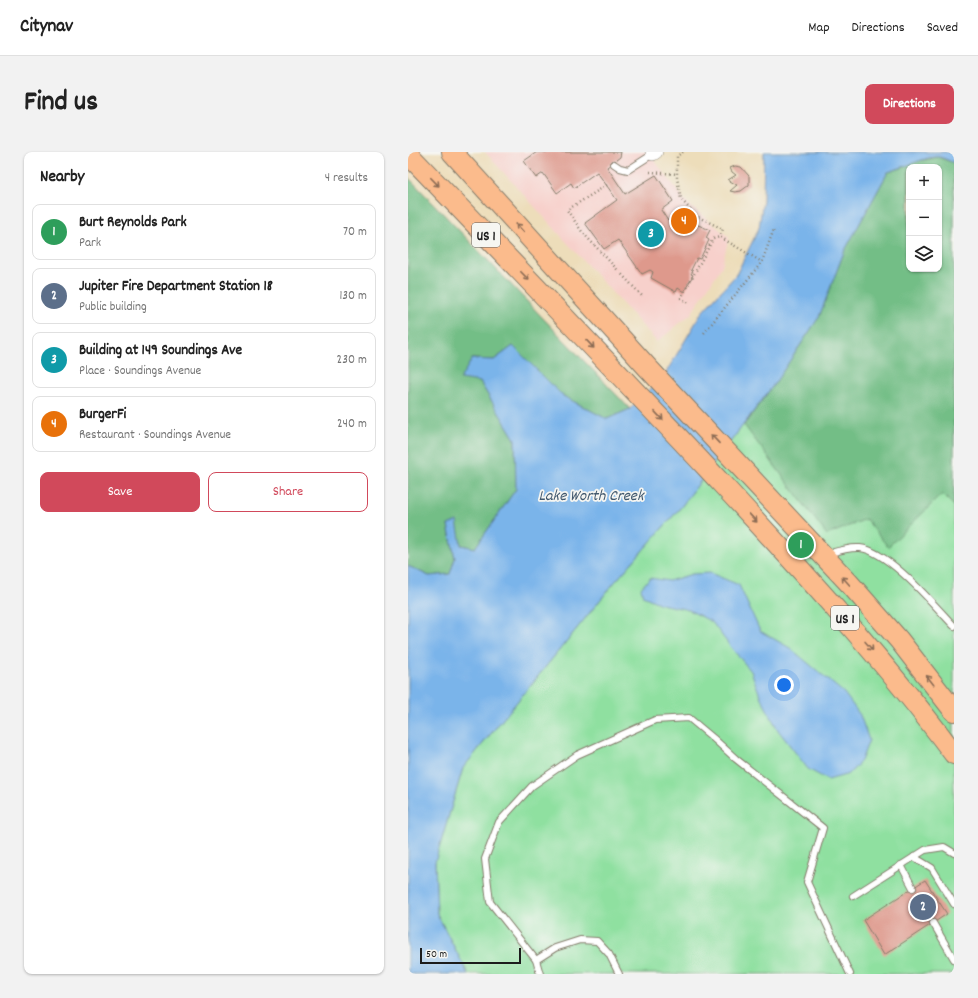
<!DOCTYPE html>
<html lang="en">
<head>
<meta charset="utf-8">
<style>
  :root { --surface:#fff; --page:#f2f2f2; --text:#222; --muted:#767676; --line:#e0e0e0; --accent:#d1495b }
  body { margin:0; font-family:Dekko,sans-serif; background:var(--page); color:var(--text) }
  .controls { position:absolute; right:12px; top:12px; display:grid; overflow:hidden; border-radius:8px; box-shadow:0 1px 3px #0004 }
  .controls button { width:36px; height:36px; display:grid; place-items:center; padding:0; border:0; border-bottom:1px solid var(--line); background:var(--surface); color:var(--text); font:20px sans-serif }
  .scale { position:absolute; left:12px; bottom:10px; width:101px; box-sizing:border-box; padding-left:4px; border:2px solid #1c1c1c; border-top:0; font-size:11px; line-height:14px; white-space:nowrap; color:#1c1c1c; -webkit-text-stroke:3px #f6f6f2; paint-order:stroke }
  .you { position:absolute; left:376px; top:533px; width:14px; height:14px; margin:-10px; border:3px solid #fff; border-radius:50%; background:#1a73e8; box-shadow:0 0 0 6px #1a73e833 }
  .badge { display:grid; place-items:center; width:26px; height:26px; border-radius:50%; background:var(--accent); color:#fff; font-size:13px; font-weight:700 }
  .pin { position:absolute; translate:-50% -50%; border:2px solid #fff; box-shadow:0 1px 4px #0006 }
  .list { margin:0; padding:0; list-style:none }
  h2 { display:flex; justify-content:space-between; align-items:center; height:52px; margin:0; padding:0 16px; font-size:17px }
  h2 small { font-size:13px; font-weight:400; color:var(--muted) }
  .list li { display:grid; grid-template-columns:26px 1fr auto; gap:12px; align-items:center; box-sizing:border-box; height:56px; margin:0 8px 8px; padding:0 8px; border:1px solid var(--line); border-radius:8px }
  .list b { display:block; font-size:15px; white-space:nowrap }
  .list p { margin:0; font-size:13px; white-space:nowrap; color:var(--muted) }
  .list em { font-size:13px; font-style:normal; color:var(--muted) }
  .actions { display:flex; gap:8px; padding:12px 16px }
  .actions a { flex:1; padding:9px 0; border:1px solid var(--accent); border-radius:8px; text-align:center; font-size:14px; color:var(--accent) }
  .actions .main { background:var(--accent); color:#fff }
  .icon { flex:none; width:22px; height:22px; fill:none; stroke:currentColor; stroke-width:2; stroke-linecap:round; stroke-linejoin:round }
  .map { position:relative; flex:none; width:546px; height:822px; overflow:hidden; border-radius:8px }
  header { display:flex; align-items:center; gap:24px; box-sizing:border-box; height:56px; padding:0 20px; background:var(--surface); border-bottom:1px solid var(--line) }
  header strong { font-size:19px }
  nav { display:flex; gap:22px; margin-inline-start:auto; font-size:14px }
  .intro { display:flex; align-items:center; justify-content:space-between; box-sizing:border-box; height:96px; padding:0 24px }
  h1 { margin:0; font-size:28px }
  .button { padding:10px 18px; border-radius:8px; background:var(--accent); color:#fff; font-size:14px; font-weight:700 }
  main { display:flex; gap:24px; padding:0 24px }
  aside { flex:1; background:var(--surface); border-radius:8px; box-shadow:0 1px 3px #0004 }
  .map>svg:first-child { display:block }
</style>
</head>
<body>
<header>
<strong>Citynav</strong>
<nav><a>Map</a><a>Directions</a><a>Saved</a></nav>
</header>
<div class="intro"><h1>Find us</h1><a class="button">Directions</a></div>
<main>
<aside>
<h2>Nearby<small>4 results</small></h2>
<ul class="list">
<li><span class="badge" style="background:#2e9e5b">1</span><div><b>Burt Reynolds Park</b><p>Park</p></div><em>70 m</em></li>
<li><span class="badge" style="background:#5c6f8a">2</span><div><b>Jupiter Fire Department Station 18</b><p>Public building</p></div><em>130 m</em></li>
<li><span class="badge" style="background:#0f9aa8">3</span><div><b>Building at 149 Soundings Ave</b><p>Place · Soundings Avenue</p></div><em>230 m</em></li>
<li><span class="badge" style="background:#e8710a">4</span><div><b>BurgerFi</b><p>Restaurant · Soundings Avenue</p></div><em>240 m</em></li>
</ul>
<div class="actions"><a class="main">Save</a><a>Share</a></div>
</aside>
<div class="map">
<svg width="546" height="822" viewBox="0 0 546 822">
  <rect width="100%" height="100%" fill="#f6f6f2"/>
  <filter id="ink" filterUnits="userSpaceOnUse"><feTurbulence type="fractalNoise" baseFrequency=".025" numOctaves="2"/><feDisplacementMap in="SourceGraphic" scale="8" xChannelSelector="R" yChannelSelector="G"/><feConvolveMatrix kernelMatrix="1 2 1 2 8 2 1 2 1" color-interpolation-filters="sRGB"/></filter>
  <filter id="wash" filterUnits="userSpaceOnUse"><feTurbulence type="fractalNoise" baseFrequency=".012" numOctaves="4" result="noise"/><feDisplacementMap in="SourceGraphic" scale="16" xChannelSelector="R" yChannelSelector="G"/><feGaussianBlur stdDeviation="0.9" result="paint"/><feColorMatrix in="noise" values="0 0 0 0 0 0 0 0 0 0 0 0 0 0 0 0 0 1.4 0 .05"/><feComposite in="paint" operator="in"/></filter>
  <g filter="url(#wash)">
    <rect width="100%" height="100%" fill="#edddba"/>
    <path fill="#f7d0cb" d="M77,0H240L280,52L321,85L314,114L283,162L249,190Z"/>
    <path fill="#8fe0a0" stroke="#567e5e" fill-rule="evenodd" d="M506,10L546,11V822H60L29,762L27,710L55,616L206,431L273,355L367,231L480,20ZM501,15H531V117H501Z"/>
    <g fill="#73be86" stroke="#486d51" fill-rule="evenodd">
      <path d="M530,5L546,11V354L534,342L480,395L458,367L419,383L336,273L367,231L411,165L436,100L480,20L493,16L506,10ZM501,15H531V117H501Z"/>
      <path d="M0,25L222,257L199,267L155,244L105,194L86,208L64,207L72,230L107,287L108,337L67,396L53,393L40,373L47,406L42,422L21,424L0,414Z"/>
    </g>
    <g fill="#7ab4ea" stroke="#4b6883">
      <path d="M356,0H546V11C541,9 536,6 531,5C521,3 492,17 480,20L436,100L411,165L367,231L273,355L206,431L55,616L27,710L29,762L60,822H0V414L21,424L42,422L47,406L40,373L49,369L53,393L67,396L108,337L107,287L72,230L52,227L64,207L86,208L105,194L155,244L199,267L222,257L256,224L294,160L328,123L351,76L355,48Z"/>
      <path d="M302,421L331,433L352,479L382,496L436,541L452,563L461,588L453,609L441,622L420,628L400,617L370,578L353,546L343,519L321,493L304,470L281,458L253,452L235,444L233,436L242,426L261,429L284,422Z"/>
    </g>
    <g id="blocks">
      <g fill="#de998c">
        <path d="M129,0H213L212,5L199,15L217,42L248,23L265,49L253,58L260,69L263,65L271,69L275,63L284,68L283,70L302,78L298,86L301,88L292,107L289,106L283,118L285,119L283,122L285,123L276,140L270,136L268,140L243,126L245,120L242,118L234,122L210,88L196,97L177,71L209,48L189,20L166,36L163,31L149,41L135,21L128,26L116,9Z"/>
        <path d="M327,14L333,15L341,24V33L333,39L327,40L322,39L329,33L320,28L328,23L324,20L322,16Z"/>
        <path d="M517,728L539,762L476,803L455,768Z"/>
      </g>
    </g>
  </g>
  <g filter="url(#ink)">
    <use href="#blocks" fill-opacity="0" stroke="#847c6b" stroke-width="1"/>
    <g fill="none" stroke-linecap="round" stroke-linejoin="round">
      <defs>
        <g id="lane">
          <path d="M206,12L212,16L220,18L245,2"/>
          <path d="M419,402C429,399 441,395 452,396C481,399 526,453 546,474"/>
          <path d="M506,705L524,716L546,752"/>
          <path d="M493,713L505,736"/>
          <path d="M445,744L517,698L536,695L546,701"/>
          <path d="M525,771L546,807"/>
          <path d="M128,808L147,796L172,788L189,789L201,802L211,822"/>
          <path d="M132,822L128,808L82,750L77,707L91,670L124,634L169,603L247,568L281,566L305,586L328,607L415,676L399,730L442,822"/>
        </g>
        <path id="street" d="M244,0L245,2L248,0"/>
        <g id="primary">
          <path d="M44,0L240,216L441,431L491,488L546,559"/>
          <path d="M0,2C101,107 202,212 301,318C386,410 471,501 546,602"/>
        </g>
      </defs>
      <use href="#lane" stroke="#847c6b" stroke-width="8"/>
      <use href="#street" stroke="#847c6b" stroke-width="14"/>
      <use href="#primary" stroke="#847c6b" stroke-width="22"/>
      <g stroke="#847c6b" stroke-width="2.5" stroke-dasharray="1 3" stroke-linecap="butt">
        <path d="M275,0L269,4V26L273,47L288,64L315,77L312,85"/>
        <path d="M242,20L269,22"/>
        <path d="M199,33L159,58L175,81L235,145"/>
        <path d="M280,151L273,146L305,87L312,85L354,110"/>
        <path d="M296,181L354,110L366,77"/>
      </g>
      <use href="#lane" stroke="#fff" stroke-width="6"/>
      <use href="#street" stroke="#fff" stroke-width="13"/>
      <use href="#primary" stroke="#fbbb8c" stroke-width="20"/>
    </g>
    <defs><path id="oneway-shaft" d="M-6 0H5M1.5-3L5.5 0L1.5 3" fill="none" stroke-width="1.6" stroke-linecap="round" stroke-linejoin="round"/></defs>
    <g stroke="#8c6c54">
      <use href="#oneway-shaft" transform="translate(27 30) rotate(46)"/>
      <use href="#oneway-shaft" transform="translate(112 76) rotate(-132)"/>
      <use href="#oneway-shaft" transform="translate(117 124) rotate(46)"/>
      <use href="#oneway-shaft" transform="translate(182 192) rotate(47)"/>
      <use href="#oneway-shaft" transform="translate(251 264) rotate(47)"/>
      <use href="#oneway-shaft" transform="translate(307 287) rotate(-133)"/>
      <use href="#oneway-shaft" transform="translate(345 366) rotate(47)"/>
      <use href="#oneway-shaft" transform="translate(438 429) rotate(-132)"/>
      <use href="#oneway-shaft" transform="translate(461 494) rotate(49)"/>
      <use href="#oneway-shaft" transform="translate(522 528) rotate(-128)"/>
    </g>
  </g>
  <g text-anchor="middle" stroke-width="3.5" stroke-linejoin="round" paint-order="stroke">
    <g fill="#f6f6f2" stroke="#5d5d5c" stroke-width="1">
      <rect x="64" y="71" width="28" height="24" rx="3"/>
      <rect x="423" y="454" width="28" height="24" rx="3"/>
    </g>
    <g font-size="14" font-weight="bold" fill="#1c1c1c">
      <text x="78" y="88">US 1</text>
      <text x="437" y="471">US 1</text>
    </g>
    <g font-size="16" font-style="italic" fill="#42596e" stroke="#f6f6f2">
      <text x="183" y="348">Lake Worth Creek</text>
    </g>
  </g>
</svg>
<div class="controls">
<button>+</button>
<button>−</button>
<button><svg class="icon" aria-label="layers" viewBox="0 0 24 24"><path d="M12 4l9 5-9 5-9-5zM3 14l9 5 9-5"/></svg></button>
</div>
<div class="scale">50 m</div>
<div class="you"></div>
<div class="pin badge" style="left:393px;top:393px;background:#2e9e5b">1</div>
<div class="pin badge" style="left:515px;top:755px;background:#5c6f8a">2</div>
<div class="pin badge" style="left:243px;top:82px;background:#0f9aa8">3</div>
<div class="pin badge" style="left:276px;top:69px;background:#e8710a">4</div>
</div>
</main>
</body>
</html>
